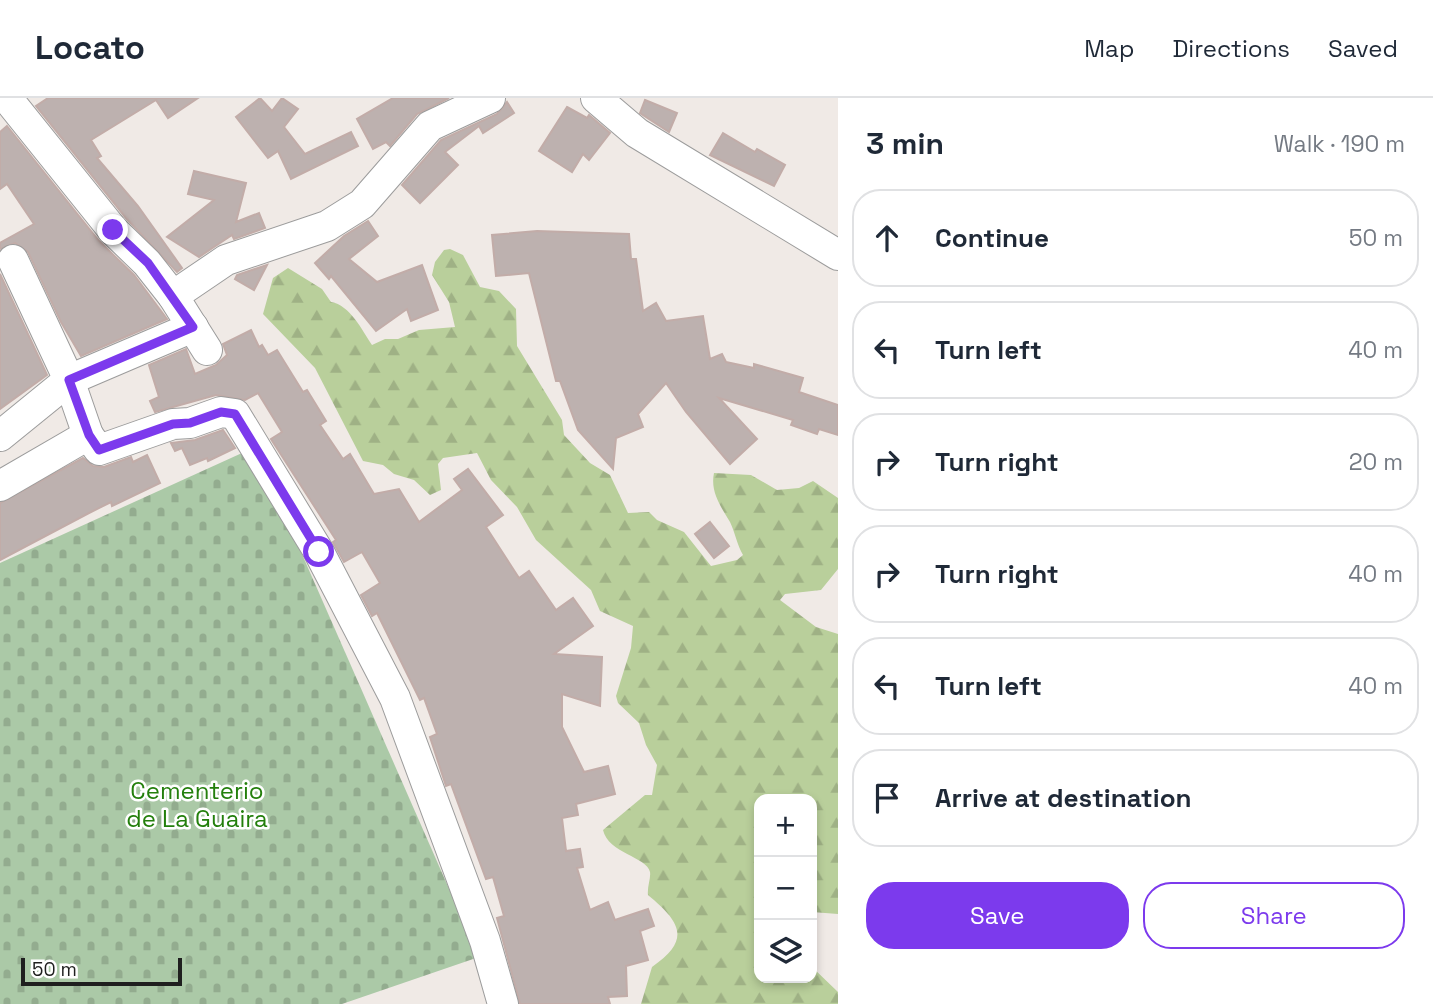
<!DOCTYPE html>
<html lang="en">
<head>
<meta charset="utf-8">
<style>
  :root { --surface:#fff; --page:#f6f6f7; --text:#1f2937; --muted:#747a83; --line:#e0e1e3; --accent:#7c3aed }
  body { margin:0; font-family:"Space Grotesk",sans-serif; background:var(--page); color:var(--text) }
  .controls { position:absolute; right:21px; bottom:21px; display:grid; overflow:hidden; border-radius:14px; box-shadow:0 4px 10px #0003 }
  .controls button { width:63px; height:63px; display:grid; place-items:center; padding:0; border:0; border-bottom:2px solid var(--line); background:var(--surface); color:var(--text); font:35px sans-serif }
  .scale { position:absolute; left:21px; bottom:18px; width:161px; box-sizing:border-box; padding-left:7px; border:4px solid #1f1f1f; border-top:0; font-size:19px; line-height:24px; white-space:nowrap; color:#1f1f1f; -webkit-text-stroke:5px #fff; paint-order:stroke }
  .stop { position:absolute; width:21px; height:21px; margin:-16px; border:5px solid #7c3aed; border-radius:50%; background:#fff }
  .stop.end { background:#7c3aed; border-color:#fff; box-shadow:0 2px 7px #0008 }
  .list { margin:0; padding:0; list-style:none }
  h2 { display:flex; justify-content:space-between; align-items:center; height:91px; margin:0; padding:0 28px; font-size:30px }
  h2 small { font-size:23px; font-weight:400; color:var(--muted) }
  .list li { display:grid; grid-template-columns:46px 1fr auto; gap:21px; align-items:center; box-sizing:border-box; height:98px; margin:0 14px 14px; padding:0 14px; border:2px solid var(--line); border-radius:28px }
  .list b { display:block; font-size:26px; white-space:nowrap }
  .list em { font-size:23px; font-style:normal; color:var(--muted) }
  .actions { display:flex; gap:14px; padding:21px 28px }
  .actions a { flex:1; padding:16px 0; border:2px solid var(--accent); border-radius:28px; text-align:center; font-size:24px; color:var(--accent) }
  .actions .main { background:var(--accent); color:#fff }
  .icon { flex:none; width:38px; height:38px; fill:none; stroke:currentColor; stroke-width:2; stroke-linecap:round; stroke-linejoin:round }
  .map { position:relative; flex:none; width:838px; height:906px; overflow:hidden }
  header { display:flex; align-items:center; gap:42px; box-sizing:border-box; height:98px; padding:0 35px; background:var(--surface); border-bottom:2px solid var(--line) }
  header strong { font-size:33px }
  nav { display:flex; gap:38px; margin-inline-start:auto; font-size:24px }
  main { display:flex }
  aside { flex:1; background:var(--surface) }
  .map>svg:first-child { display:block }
</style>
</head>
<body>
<header>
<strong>Locato</strong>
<nav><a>Map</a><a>Directions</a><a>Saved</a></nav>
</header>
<main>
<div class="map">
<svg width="838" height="906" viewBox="0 0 838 906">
  <defs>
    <pattern id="forest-firs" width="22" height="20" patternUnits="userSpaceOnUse" patternTransform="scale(1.75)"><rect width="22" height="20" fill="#b9cf9b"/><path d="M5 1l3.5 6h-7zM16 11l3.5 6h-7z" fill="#9fb185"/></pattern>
    <pattern id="cemetery-stones" width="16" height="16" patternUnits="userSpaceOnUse" patternTransform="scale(1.75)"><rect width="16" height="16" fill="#abc9a7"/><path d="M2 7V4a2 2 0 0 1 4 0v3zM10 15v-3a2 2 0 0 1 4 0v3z" fill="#93ac8f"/></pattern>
  </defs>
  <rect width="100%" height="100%" fill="#f0eae6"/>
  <path fill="url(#forest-firs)" d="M450,151L463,157L480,189L499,193L516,211L517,248L562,322L564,337L590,365L610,377L628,415L649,414L657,422L684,434L711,468L737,462L743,457C737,447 735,434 730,424C721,409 710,394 714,375L751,377L777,392L799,390L813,383L838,400V471L821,492L785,496L780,502L816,529L838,536V816L812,814V701H759V880H812V869L838,894V906H641L652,869C693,841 679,823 648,797C647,789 651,780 650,774C647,759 608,755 603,732L645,697H652L657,667L646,647L639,625L618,605L616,598L631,550L633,528L600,513L591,492L536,442L517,409L491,382L477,355L443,360L438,366L441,392L430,397L414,382L394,376L383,367L363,363L315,270L263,216L273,180L288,170L322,191L331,204C350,207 362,232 372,247L385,241H398L419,232L455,229L449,204L432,177L435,164L444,152Z"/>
  <path fill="url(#cemetery-stones)" d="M253,350L265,372L479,859L342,906H0V465Z"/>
  <g fill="#bdb1af" stroke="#c2aca8" stroke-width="2">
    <path d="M48,0H198L168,20L156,2L91,42L101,58L97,60L138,108L182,170L177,174L126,120L36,8Z"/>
    <path d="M260,0L272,13L282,0L298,11L284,29L305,56L351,34L358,48L291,81L278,53L268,60L236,19Z"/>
    <path d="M393,0H449L417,16L390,48L386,44L373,51L357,21Z"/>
    <path d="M645,2L677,15L669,34L640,15Z"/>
    <path d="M507,4L514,15L483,35L479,28L445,54L458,67L420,105L402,87L441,42L497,16Z"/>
    <path d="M567,9L587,20L589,17L610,35L589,62L583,56L572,74L539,53Z"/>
    <path d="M7,28L99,143L134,177L167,221L81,258L61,224L28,154L15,145L0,151V145L34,126L7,86L0,91V34Z"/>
    <path d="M723,35L755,54L757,51L785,67L774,88L710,57Z"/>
    <path d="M194,73L246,85L236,124L259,115L265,130L234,141L232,137L199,159L167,139L214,102L188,96Z"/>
    <path d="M368,123L378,138L349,161L377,184L422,167L438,212L411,223L407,211L376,233L331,178L329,181L315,165L344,138Z"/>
    <path d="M537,133L629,136L631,161H636L643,213L656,205L666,223L703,218L710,261L722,256L726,264L754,270V266L803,280L799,294L838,307V337L819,331L817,336L791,327L793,322L719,300L757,341L730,366L686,314L666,285L638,316L643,329L616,340L613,371L578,332L560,283H556L529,175L496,178L492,137Z"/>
    <path d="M267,167L254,192L235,181L237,177Z"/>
    <path d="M0,176L47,277L0,311Z"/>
    <path d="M251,232L259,249L262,247L268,257L277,252L303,294L307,292L326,323L320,327L343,361L350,356L374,396L399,391L419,424L462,392L454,381L468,371L503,417L486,429L519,480L529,473L556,512L573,500L593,528L554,556L602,559L600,608L562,596V629L584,674L608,668L615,696L576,706L578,717L562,720L566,753L580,751L583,769L577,770L590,812L608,804L615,822L648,811L654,828L640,833L648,862L626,868L627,898L608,899L610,906H520L497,820L504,818L493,779L486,781L451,686L446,688L430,639L437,636L424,600L420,602L377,515L372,518L361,497L380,485L362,454L344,464L333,444L336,442L271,341L282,334L258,295L245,302L216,297L155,314L150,303L159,299L149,267L186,251L195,276L216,267L227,257L223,246Z"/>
    <path d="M223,332L235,350L208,363L207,360L190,367L182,350L175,353L171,345L195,342Z"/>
    <path d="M147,357L160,385L112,408L111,404L89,415L0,462V405L83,360L93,368L104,369L131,359L133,364Z"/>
    <path d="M710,424L729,448L714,460L695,436Z"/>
  </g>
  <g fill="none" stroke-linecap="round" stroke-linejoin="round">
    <defs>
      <g id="minor">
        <path d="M7,0L113,132L147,165L173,198L207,252"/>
        <path d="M596,0L637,35L838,157"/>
        <path d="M13,162L69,282L88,337"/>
        <path d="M173,198L226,162L327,128L362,106L430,28L490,0"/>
        <path d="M0,338L69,282L193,229"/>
        <path d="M0,388L88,337L99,352L173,326L190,325L221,314L235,316L319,454L395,600L485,843L503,906"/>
      </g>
    </defs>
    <use href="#minor" stroke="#9c9c9c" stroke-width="32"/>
    <use href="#minor" stroke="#fff" stroke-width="30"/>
  </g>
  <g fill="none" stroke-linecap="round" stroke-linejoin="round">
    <path stroke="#7c3aed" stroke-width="9" d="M113,132L148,165L193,229L69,282L89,337L99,352L173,326L190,325L221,314L235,316L319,454"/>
  </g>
  <g text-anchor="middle" stroke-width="5" stroke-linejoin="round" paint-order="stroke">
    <g font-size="24" fill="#237f0c" stroke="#fff">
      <text x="197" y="701">Cementerio<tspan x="197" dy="28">de La Guaira</tspan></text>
    </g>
  </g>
</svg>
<div class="controls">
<button>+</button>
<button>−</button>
<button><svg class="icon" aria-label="layers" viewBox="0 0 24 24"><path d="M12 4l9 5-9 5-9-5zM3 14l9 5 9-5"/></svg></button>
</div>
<div class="scale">50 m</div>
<div class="stop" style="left:319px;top:454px"></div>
<div class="stop end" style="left:113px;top:132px"></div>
</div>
<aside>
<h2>3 min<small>Walk · 190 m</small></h2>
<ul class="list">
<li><svg class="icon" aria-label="ahead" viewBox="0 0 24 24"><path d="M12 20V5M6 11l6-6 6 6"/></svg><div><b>Continue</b></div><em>50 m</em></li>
<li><svg class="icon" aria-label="left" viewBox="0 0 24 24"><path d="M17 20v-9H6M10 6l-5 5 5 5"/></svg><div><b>Turn left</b></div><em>40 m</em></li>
<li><svg class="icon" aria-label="right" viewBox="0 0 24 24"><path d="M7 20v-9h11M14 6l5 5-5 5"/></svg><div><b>Turn right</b></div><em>20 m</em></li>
<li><svg class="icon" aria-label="right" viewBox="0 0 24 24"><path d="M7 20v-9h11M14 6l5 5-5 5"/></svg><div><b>Turn right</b></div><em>40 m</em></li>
<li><svg class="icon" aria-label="left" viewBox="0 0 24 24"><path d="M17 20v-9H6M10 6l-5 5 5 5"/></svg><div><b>Turn left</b></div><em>40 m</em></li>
<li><svg class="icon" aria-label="arrive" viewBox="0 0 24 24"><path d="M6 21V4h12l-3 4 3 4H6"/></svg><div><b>Arrive at destination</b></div></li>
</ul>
<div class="actions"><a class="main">Save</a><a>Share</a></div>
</aside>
</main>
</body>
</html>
